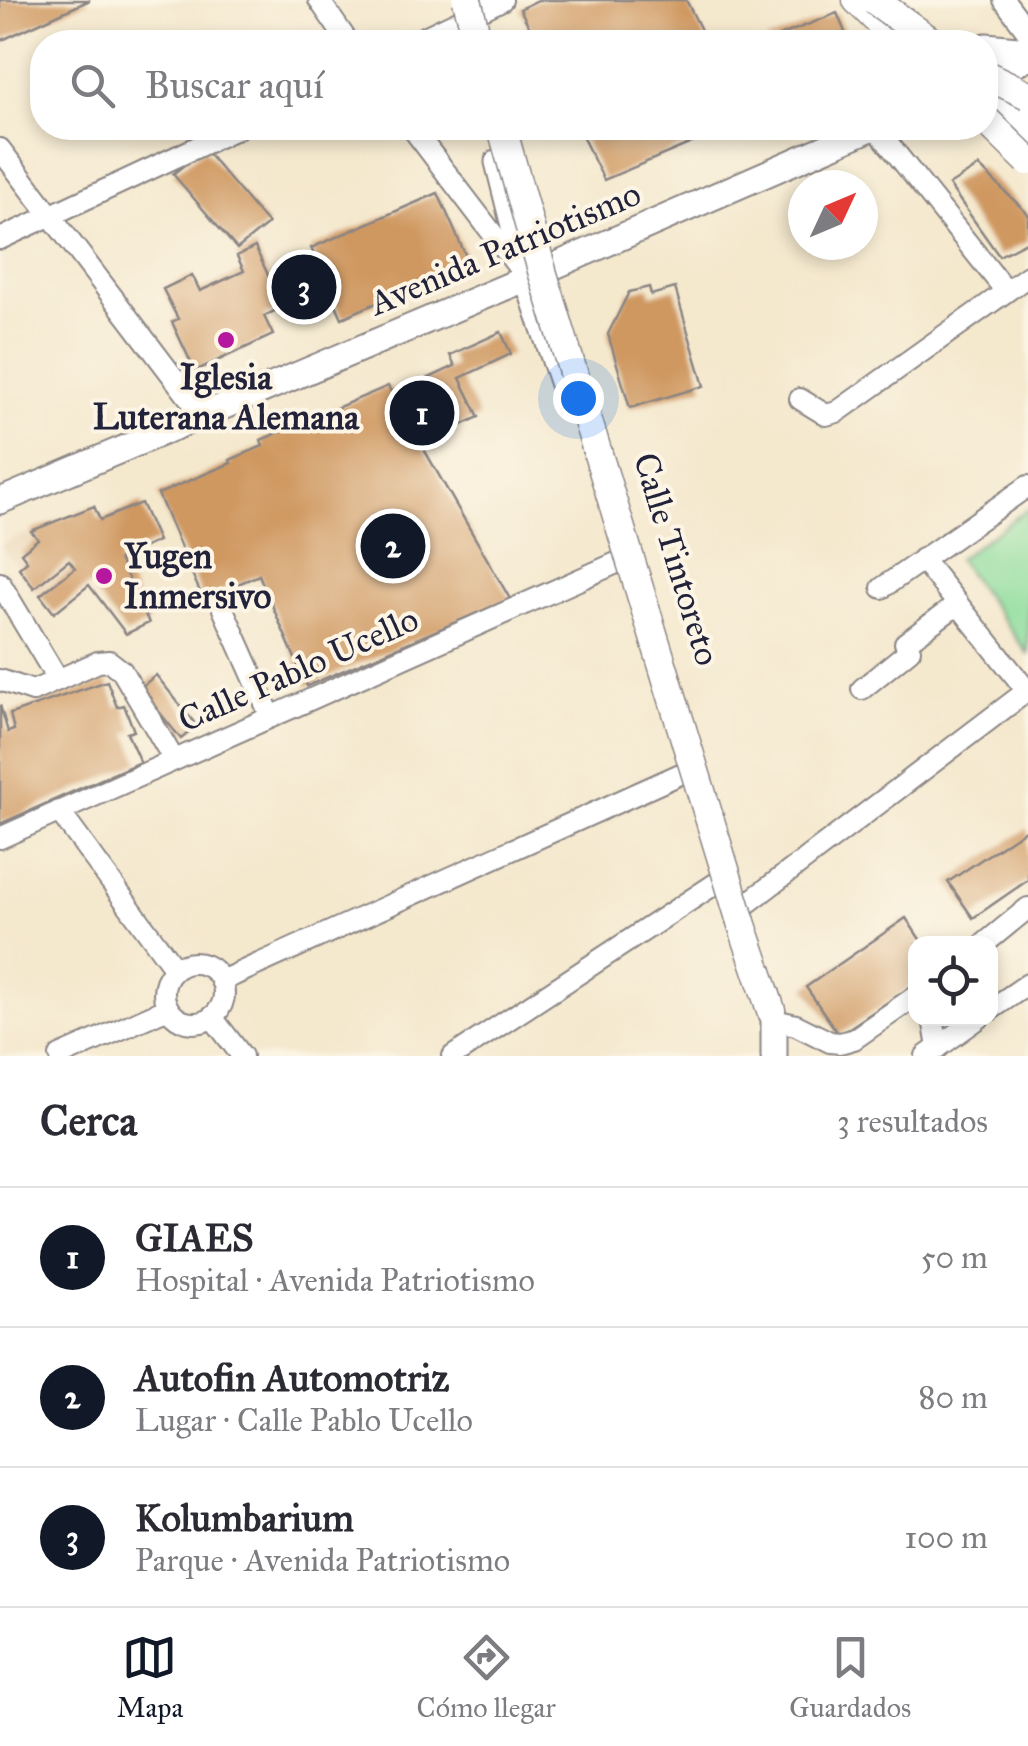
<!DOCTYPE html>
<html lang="es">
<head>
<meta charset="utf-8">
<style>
  :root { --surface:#fff; --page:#f7f7f7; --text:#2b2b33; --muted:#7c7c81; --line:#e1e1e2; --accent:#111827 }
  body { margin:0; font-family:"IM FELL Great Primer",serif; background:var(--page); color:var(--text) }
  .controls { position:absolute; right:30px; bottom:30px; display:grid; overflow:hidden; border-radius:20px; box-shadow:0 5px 15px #0003 }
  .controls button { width:90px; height:90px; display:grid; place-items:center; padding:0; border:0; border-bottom:2px solid var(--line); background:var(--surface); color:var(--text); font:50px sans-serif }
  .compass { position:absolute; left:788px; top:170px; width:90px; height:90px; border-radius:50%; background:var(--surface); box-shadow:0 5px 15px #0003; rotate:46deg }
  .you { position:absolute; left:578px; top:398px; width:35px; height:35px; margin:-25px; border:8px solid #fff; border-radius:50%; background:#1a73e8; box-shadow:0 0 0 15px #1a73e833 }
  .badge { display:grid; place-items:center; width:65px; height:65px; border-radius:50%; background:var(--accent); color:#fff; font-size:32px; font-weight:700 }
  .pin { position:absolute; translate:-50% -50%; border:5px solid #fff; box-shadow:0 2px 10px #0006 }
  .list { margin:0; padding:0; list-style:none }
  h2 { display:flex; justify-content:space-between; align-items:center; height:130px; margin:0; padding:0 40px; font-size:42px }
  h2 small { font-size:32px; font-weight:400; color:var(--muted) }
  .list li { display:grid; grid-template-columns:65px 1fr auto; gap:30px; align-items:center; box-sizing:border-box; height:140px; padding:0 40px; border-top:2px solid var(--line) }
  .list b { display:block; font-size:38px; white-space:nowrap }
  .list p { margin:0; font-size:32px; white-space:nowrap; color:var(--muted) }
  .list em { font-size:32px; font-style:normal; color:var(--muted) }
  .icon { flex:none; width:55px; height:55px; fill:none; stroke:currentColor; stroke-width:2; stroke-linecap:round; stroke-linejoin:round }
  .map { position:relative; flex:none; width:1028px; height:1056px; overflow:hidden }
  .search { position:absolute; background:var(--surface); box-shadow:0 5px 15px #0003; left:30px; right:30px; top:30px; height:110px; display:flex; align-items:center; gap:25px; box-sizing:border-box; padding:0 35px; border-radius:40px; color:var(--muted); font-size:38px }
  .sheet { height:550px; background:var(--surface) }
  nav { display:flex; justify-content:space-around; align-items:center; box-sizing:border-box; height:140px; border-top:2px solid var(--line); background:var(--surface); font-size:28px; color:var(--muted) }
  nav a { display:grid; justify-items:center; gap:5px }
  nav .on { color:var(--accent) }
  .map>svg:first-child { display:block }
</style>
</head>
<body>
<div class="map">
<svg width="1028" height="1056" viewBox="0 0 1028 1056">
  <rect width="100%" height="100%" fill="#fcf5e5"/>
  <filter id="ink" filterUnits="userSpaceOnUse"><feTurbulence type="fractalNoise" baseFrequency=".01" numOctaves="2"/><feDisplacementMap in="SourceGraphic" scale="20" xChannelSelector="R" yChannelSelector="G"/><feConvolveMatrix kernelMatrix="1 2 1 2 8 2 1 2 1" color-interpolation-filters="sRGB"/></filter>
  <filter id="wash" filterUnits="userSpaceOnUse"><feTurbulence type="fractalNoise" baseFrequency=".0048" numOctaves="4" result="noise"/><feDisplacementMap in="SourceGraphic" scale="40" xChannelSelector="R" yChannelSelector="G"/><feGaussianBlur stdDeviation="2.25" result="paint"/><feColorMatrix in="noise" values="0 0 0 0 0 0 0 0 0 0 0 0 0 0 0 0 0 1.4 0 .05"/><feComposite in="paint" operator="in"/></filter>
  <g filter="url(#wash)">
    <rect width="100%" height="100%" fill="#f4e8cd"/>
    <path fill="#ecd7ba" d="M43,527L89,585L54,613L0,545Z"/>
    <path fill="#8ddd9d" stroke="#58806c" stroke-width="2.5" d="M1028,509V654L958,559Z"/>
    <g id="blocks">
      <g fill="#cf9860">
        <path d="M0,0H90L0,41Z"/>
        <path d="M538,0H686L707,42H537L520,9Z"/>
        <path d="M837,13L845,32L827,42H764Z"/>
        <path d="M578,128H727L604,180Z"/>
        <path d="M204,149L268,224L237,249L173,174Z"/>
        <path d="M979,166L1028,214V241L999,256L949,185Z"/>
        <path d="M438,193L469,263L342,318L311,248Z"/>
        <path d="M255,247L283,307L264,316L273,335L195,371L172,322L178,319L163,289L192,275L200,291L244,271L237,256Z"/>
        <path d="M649,287L651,295L675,288L704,386L630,408L608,334L629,292Z"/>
        <path d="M501,332L511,354L460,378L479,417L421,444L510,599L307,686L259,575L203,599L158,494L231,463L230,460L263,446L261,440L388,386L393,395L455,366L450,355Z"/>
        <path d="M141,503L158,541L119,559L149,623L126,634L89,585L54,613L40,595L75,568L69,560L34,588L19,568L27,561L21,553L38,539L31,531L94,506L100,520Z"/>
        <path d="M156,675L197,726L181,739L140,688Z"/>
        <path d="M107,681L117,707L124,705L134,731L127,733L140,762L0,824V705L8,732L14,730L10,714Z"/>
        <path d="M1028,828V880L973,918L948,882Z"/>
        <path d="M906,918L923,944H916V983L839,1035L806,987Z"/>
      </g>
    </g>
  </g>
  <g filter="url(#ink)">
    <use href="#blocks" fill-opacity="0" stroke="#8b8584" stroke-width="2.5"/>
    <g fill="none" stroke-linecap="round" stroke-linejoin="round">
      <defs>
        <g id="minor">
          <path d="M319,0L348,42"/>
          <path d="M1004,0L1028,32"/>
          <path d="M414,42L502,0"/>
          <path d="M412,128L522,272"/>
          <path d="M876,128L1005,290"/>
          <path d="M0,149L203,416"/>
          <path d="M0,239L238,128"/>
          <path d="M800,399L826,415L837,412L1028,276"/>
          <path d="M922,559L1028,692"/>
          <path d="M0,583L58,680"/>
          <path d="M882,588L1028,486"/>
          <path d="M223,609L271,717"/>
          <path d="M0,680L33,691L98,662L109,661L122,671L174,760"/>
          <path d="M862,689L910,650L905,643L958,604"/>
          <path d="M59,811L175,969"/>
          <path d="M0,838L623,560"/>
          <path d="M745,905L1027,691"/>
          <path d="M984,944L1028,908"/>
          <circle cx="194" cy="993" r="30"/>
          <path d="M221,981L687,771"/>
          <path d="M990,1010L1028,984"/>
          <path d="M212,1017L242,1056"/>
          <path d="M933,1018L938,1048"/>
          <path d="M774,1020L796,1025L830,1042L840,1043L854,1039L916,996"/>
          <path d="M60,1056L168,1008"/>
          <path d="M453,1056L721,880"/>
          <path d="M926,1056L979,1018"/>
        </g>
        <g id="major">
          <path d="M986,46L1028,50"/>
          <path d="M986,77L1028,57"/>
          <path d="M498,162L527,278L567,396"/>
          <path d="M0,501L527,278L871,128"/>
          <path d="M766,992L774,1020V1056"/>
        </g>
        <g id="highway">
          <path d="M857,0L899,42"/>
          <path d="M986,94L1028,109"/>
          <path d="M986,114L1028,136"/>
          <path d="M741,922L771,1010"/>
        </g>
      </defs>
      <use href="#minor" stroke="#8b8584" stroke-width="24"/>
      <use href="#major" stroke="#8b8584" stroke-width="29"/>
      <use href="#highway" stroke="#8b8584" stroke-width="31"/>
      <use href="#minor" stroke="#fff" stroke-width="20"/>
      <use href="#major" stroke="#fff" stroke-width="25"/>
      <use href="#highway" stroke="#fff" stroke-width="28"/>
      <defs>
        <g id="highway-bridge">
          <path d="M467,0L478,42"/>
          <path d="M874,0L932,42"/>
          <path d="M986,75L1028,95"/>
          <path d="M986,120L1028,161"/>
          <path d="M502,128L543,274L741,922"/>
        </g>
      </defs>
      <use href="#highway-bridge" stroke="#8b8584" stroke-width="31" stroke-linecap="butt"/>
      <use href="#highway-bridge" stroke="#fff" stroke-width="28"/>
    </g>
  </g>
  <g fill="#b5179e" stroke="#fcf5e5" stroke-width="4">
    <circle cx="226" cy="340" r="10"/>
    <circle cx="104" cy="576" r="10"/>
  </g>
  <g text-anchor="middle" stroke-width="8" stroke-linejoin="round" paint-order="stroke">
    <g font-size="35" fill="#22223b" stroke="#fcf5e5">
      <text transform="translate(505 248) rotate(-23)" y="12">Avenida Patriotismo</text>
      <text transform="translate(677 559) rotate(73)" y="12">Calle Tintoreto</text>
      <text transform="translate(298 669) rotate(-24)" y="12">Calle Pablo Ucello</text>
    </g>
    <g font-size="35" font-weight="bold" fill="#22223b" stroke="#fcf5e5">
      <text x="226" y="389">Iglesia<tspan x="226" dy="40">Luterana Alemana</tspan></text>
      <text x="124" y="568" text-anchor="start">Yugen<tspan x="124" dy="40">Inmersivo</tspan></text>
    </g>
  </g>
</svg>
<div class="controls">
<button><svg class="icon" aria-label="locate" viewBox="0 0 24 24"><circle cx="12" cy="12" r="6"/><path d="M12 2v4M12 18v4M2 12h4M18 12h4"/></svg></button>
</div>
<svg class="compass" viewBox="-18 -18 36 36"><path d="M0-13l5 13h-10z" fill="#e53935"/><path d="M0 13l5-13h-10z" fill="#7c7c81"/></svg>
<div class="you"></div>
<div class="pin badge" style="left:422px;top:413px">1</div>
<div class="pin badge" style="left:393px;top:546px">2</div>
<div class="pin badge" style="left:304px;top:287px">3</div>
<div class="search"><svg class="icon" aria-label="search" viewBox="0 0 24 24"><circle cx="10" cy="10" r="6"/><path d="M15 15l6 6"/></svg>Buscar aquí</div>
</div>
<section class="sheet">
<h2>Cerca<small>3 resultados</small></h2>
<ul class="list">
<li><span class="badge">1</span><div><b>GIAES</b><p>Hospital · Avenida Patriotismo</p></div><em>50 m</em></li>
<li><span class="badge">2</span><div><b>Autofin Automotriz</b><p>Lugar · Calle Pablo Ucello</p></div><em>80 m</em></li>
<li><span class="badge">3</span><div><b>Kolumbarium</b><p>Parque · Avenida Patriotismo</p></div><em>100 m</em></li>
</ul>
</section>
<nav>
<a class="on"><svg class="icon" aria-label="map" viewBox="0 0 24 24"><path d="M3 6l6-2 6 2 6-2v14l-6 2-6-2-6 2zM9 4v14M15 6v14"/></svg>Mapa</a>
<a><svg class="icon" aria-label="directions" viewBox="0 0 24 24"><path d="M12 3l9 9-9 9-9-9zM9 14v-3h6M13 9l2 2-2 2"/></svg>Cómo llegar</a>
<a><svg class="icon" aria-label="saved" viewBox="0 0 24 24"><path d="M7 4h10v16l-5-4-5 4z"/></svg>Guardados</a>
</nav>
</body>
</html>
